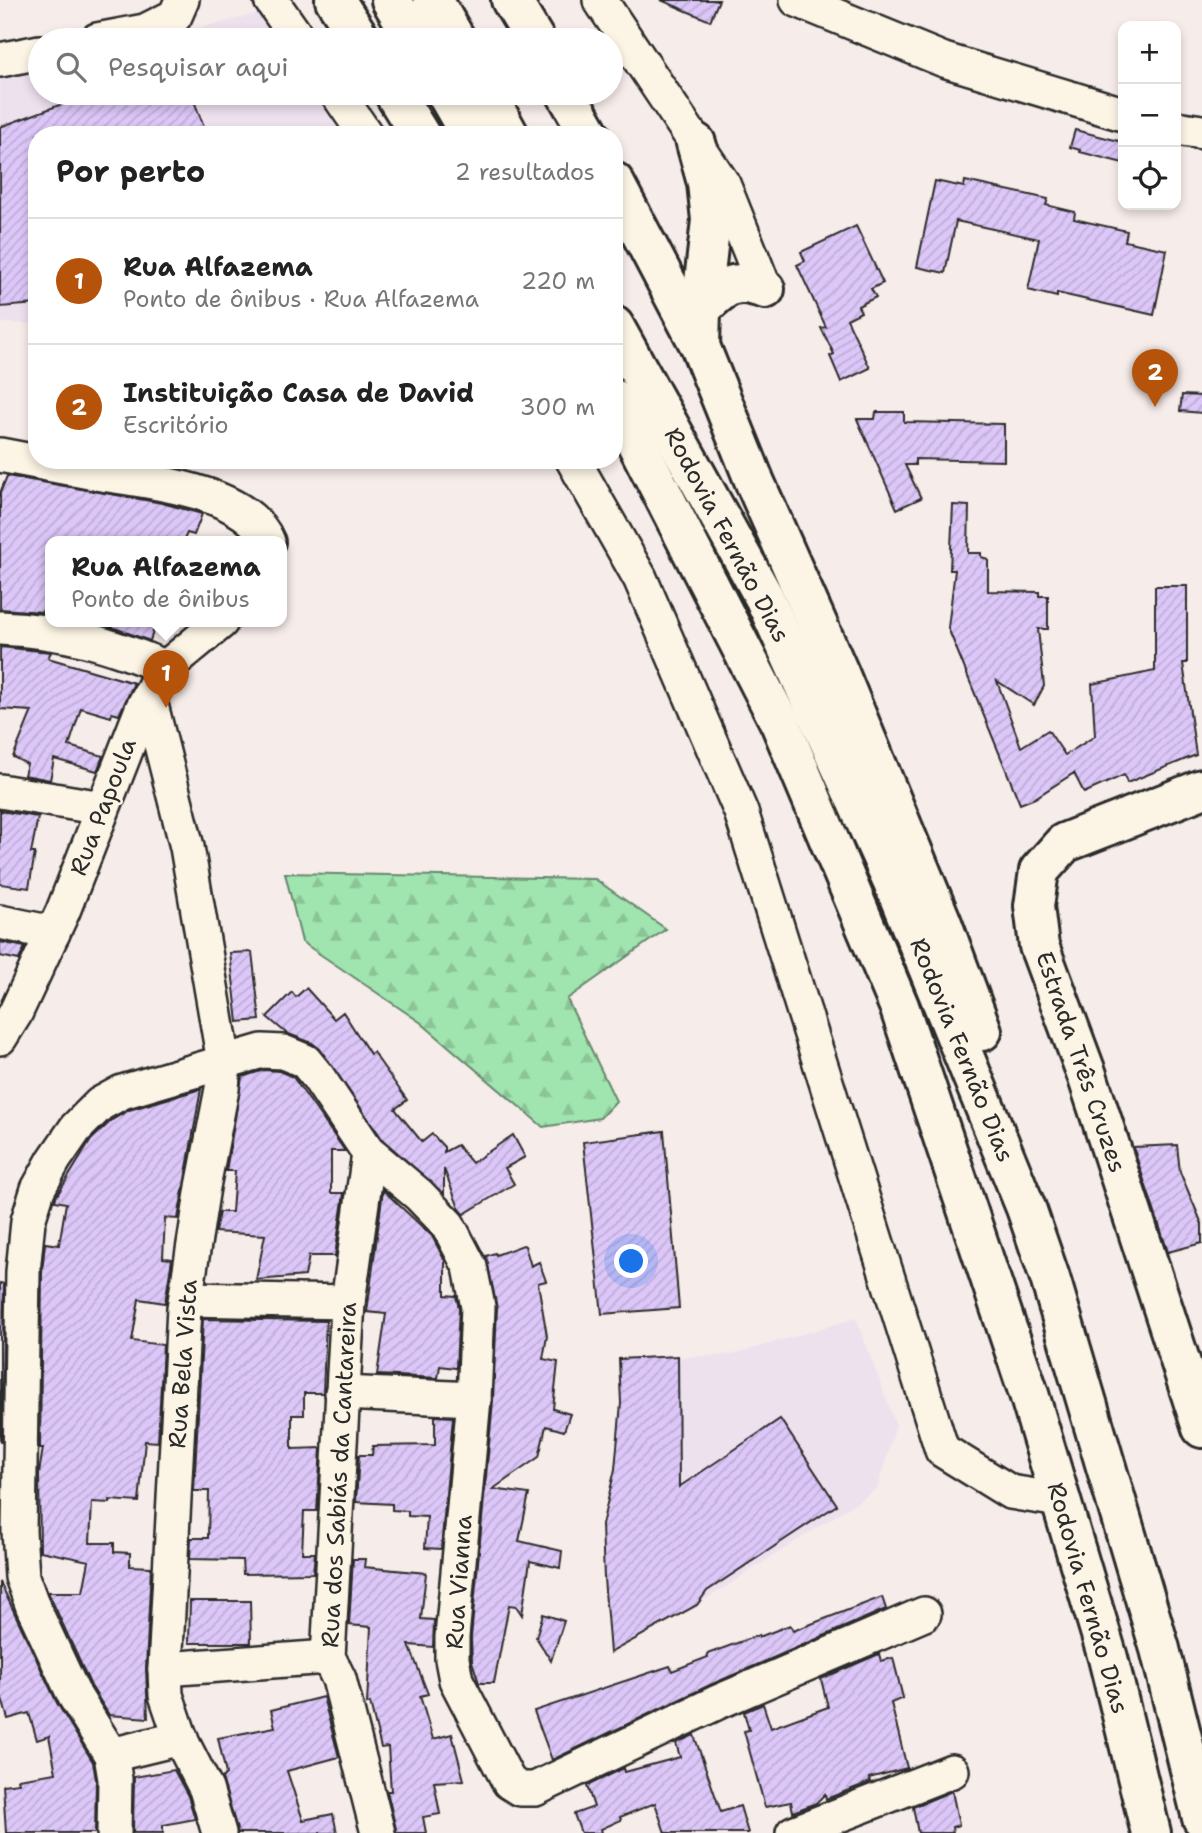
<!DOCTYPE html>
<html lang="pt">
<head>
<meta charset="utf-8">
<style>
  :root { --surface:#fff; --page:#f2f2f2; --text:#222; --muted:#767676; --line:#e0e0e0; --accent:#b45309 }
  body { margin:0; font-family:"Shantell Sans",sans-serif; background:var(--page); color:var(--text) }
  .controls { position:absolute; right:21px; top:21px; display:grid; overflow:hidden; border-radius:14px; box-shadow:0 4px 10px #0003 }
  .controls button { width:63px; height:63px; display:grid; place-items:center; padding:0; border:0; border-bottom:2px solid var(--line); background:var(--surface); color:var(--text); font:35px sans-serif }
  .you { position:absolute; left:632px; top:1262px; width:24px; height:24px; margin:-18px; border:5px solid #fff; border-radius:50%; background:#1a73e8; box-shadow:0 0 0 10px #1a73e833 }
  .badge { display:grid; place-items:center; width:46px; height:46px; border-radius:50%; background:var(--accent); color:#fff; font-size:23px; font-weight:700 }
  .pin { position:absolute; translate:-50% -58px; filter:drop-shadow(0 2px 4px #0008) }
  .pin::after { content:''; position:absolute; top:37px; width:24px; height:21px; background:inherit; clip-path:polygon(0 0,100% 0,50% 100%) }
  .popup { position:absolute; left:45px; top:536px; width:242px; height:91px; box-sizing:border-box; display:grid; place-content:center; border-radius:14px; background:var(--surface); filter:drop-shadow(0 2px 5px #0005); font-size:23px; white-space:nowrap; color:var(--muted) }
  .popup b { font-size:26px; color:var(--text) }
  .popup::after { content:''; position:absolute; left:50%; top:100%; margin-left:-14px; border:14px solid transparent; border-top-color:var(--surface) }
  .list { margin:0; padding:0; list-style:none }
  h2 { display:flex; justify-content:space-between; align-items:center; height:91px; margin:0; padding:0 28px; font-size:30px }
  h2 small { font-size:23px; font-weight:400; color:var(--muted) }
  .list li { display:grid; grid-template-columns:46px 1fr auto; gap:21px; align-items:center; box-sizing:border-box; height:126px; padding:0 28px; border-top:2px solid var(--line) }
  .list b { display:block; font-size:26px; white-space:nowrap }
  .list p { margin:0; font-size:23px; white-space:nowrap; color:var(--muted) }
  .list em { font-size:23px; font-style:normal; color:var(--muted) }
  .icon { flex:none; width:38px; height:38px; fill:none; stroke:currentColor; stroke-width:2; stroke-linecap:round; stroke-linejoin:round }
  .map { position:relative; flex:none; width:1202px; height:1833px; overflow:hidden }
  .search { position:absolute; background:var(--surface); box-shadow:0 4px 10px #0003; left:28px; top:28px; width:595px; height:77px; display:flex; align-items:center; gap:18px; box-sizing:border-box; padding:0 24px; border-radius:38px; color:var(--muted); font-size:26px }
  .panel { position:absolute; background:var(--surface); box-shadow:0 4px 10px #0003; left:28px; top:126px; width:595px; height:343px; border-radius:28px }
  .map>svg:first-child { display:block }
</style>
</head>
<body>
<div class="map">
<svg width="1202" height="1833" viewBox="0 0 1202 1833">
  <defs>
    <pattern id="forest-firs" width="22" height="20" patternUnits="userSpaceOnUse" patternTransform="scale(1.75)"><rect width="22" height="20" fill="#a0e4af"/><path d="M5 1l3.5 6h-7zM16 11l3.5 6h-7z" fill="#8ac497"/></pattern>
    <pattern id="building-hatch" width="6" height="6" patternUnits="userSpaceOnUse" patternTransform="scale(1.75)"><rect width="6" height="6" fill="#dcc7f8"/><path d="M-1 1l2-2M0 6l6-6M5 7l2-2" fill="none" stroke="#bdabd5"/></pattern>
  </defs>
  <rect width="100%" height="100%" fill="#f6ece9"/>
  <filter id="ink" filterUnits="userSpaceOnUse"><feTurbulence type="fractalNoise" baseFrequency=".0143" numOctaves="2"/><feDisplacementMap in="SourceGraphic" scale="14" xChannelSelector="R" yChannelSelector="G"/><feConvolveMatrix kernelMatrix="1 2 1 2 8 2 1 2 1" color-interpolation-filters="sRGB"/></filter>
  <g filter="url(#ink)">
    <g fill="#eee1ee">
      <path d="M260,13L279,40H149Z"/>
      <path d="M40,67V93H314L342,135H37V324L0,323V77Z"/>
      <path d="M856,1318L896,1425L877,1489L697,1605L610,1653L604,1578L602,1525L615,1469L621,1403L619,1359L732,1355Z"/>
    </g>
    <path fill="url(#forest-firs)" stroke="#66886d" stroke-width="2" d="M285,873L595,879L666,929L567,999L616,1101L600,1118L543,1127L420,1022L302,942Z"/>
    <g fill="url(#building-hatch)" stroke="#2b2b2b" stroke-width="2">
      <path d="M661,0H719L710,21Z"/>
      <path d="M92,93H191L207,135H37V304L0,307V127Z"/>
      <path d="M1075,130L1123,142V163L1080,152V150L1070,147Z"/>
      <path d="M935,181L964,187L965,181L1048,199L1046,205L1075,212L1074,219L1127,231L1125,241L1167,250L1154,315L1057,293V297L1028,290L1039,239L956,221L945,273L917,267Z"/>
      <path d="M856,226L883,283L871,289L876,297L858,306L861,312L847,319L870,368L841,382L830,356L834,354L821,328L826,327L797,265L805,261L801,252Z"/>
      <path d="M1182,395L1202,396V413L1180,411Z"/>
      <path d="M876,412H904V422L1004,424V461L915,459V465H905L921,498L897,509L857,419H875Z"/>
      <path d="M7,476L162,503L202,514L194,535L187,533L183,542H51V598L43,612L0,609V493Z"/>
      <path d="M953,505L969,506L968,553H981V557L988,559V591L1039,592V596H1048V629H1038L1044,686L1034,705L997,681L1021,747L1048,730L1065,755L1095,736L1092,684L1155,671V586H1187V663H1183L1196,755L1127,783L1124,775L1084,793L1074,773L1035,798L1020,804L948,628L955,570H950Z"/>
      <path d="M98,622H156L150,641Z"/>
      <path d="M0,647L51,652L48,658L134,683L119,715L112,713L111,717L81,708L69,746L103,756L97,771L54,759L50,780L24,775L27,764L13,757L32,711L0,709Z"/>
      <path d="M0,811L38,817L31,853H35L29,888L0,884Z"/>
      <path d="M0,942L25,947L19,960L0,956Z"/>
      <path d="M252,952L260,1020L238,1022L230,953Z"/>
      <path d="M306,988L334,1019L343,1012L370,1054L373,1052L407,1100L395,1109L422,1142L432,1134L444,1147V1152L457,1145L472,1163L513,1135L525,1157L505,1168L514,1184L464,1214L459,1208L444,1169V1194L383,1140L320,1049L312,1043L286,1033L267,1017L292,992L296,997Z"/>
      <path d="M264,1070L279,1071L293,1077L345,1151H331V1193H344L335,1256H309L305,1276L256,1280L265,1235L215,1232L219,1212H232L235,1171H226L242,1077Z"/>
      <path d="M201,1089L178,1219L165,1218L163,1258L172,1259L165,1303L139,1299L132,1341L163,1345L158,1442L145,1441L139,1502L110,1500V1503L92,1502L90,1543H114V1552L130,1553V1566L151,1567L146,1668L148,1718L109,1715L91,1686L48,1592H83L89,1561L40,1551L39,1473L43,1448H40L42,1273L45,1243L59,1245L66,1203L55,1201L56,1197L91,1140L112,1120L129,1110Z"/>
      <path d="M664,1131L679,1308L602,1314L583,1142Z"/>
      <path d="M1177,1145L1180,1172L1202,1224V1243L1168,1252L1133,1147Z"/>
      <path d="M383,1190L432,1236L445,1261V1295L456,1296L459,1308L456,1368L440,1366L438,1378L377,1375L386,1314L367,1312Z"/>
      <path d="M523,1245L525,1246L531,1266L539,1262L546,1281L538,1283L547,1336L543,1359L558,1362L553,1409L570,1414L564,1431L546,1426L539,1457L493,1489L529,1494L519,1541L562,1551L560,1568L530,1561L522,1615L516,1606L509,1605L494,1683H479L472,1661L471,1638L493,1401L497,1308L486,1256L495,1253L496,1255Z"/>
      <path d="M0,1283L4,1284L1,1441L0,1440Z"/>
      <path d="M203,1319L326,1321L323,1393H304V1415H292V1449L321,1448L317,1511H304L302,1553H315L313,1573L243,1574L242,1560L190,1559L191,1538H208L209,1491H194Z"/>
      <path d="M678,1356L679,1487L780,1419L837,1505L707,1591L697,1605L610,1653L604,1578L602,1525L615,1469L621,1403L619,1359Z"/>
      <path d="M435,1416L453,1417L441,1549L425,1548L427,1517L408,1516V1511L392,1510V1504L356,1502L359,1455H372L373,1446L435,1445Z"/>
      <path d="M353,1559H365L364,1567L426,1573L421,1619L434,1620L433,1647L409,1645L428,1694L420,1696L433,1739L452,1734L464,1780L434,1782L440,1814L423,1817L426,1833H397L387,1791H391L388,1747L381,1748L370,1703L367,1704L371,1627L349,1625Z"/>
      <path d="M0,1582L57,1703L93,1762L96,1780L95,1833H6L3,1785L19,1783L18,1779L56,1773L49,1736L37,1740L29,1713L8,1719L0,1692Z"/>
      <path d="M882,1597L886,1609L710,1685L552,1760L534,1711L670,1666L672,1671L708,1657L707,1654L759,1635V1637L790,1625L793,1631Z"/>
      <path d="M190,1601H250L251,1643H189Z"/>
      <path d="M543,1614L564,1621L551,1661L536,1637Z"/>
      <path d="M879,1654L881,1661L893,1658L903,1698L891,1703L907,1768L869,1778L870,1782L826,1799L825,1794L816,1803L793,1812L791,1802L765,1807L744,1731L749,1730L744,1712L763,1704L771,1728L828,1707L821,1679Z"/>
      <path d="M323,1697L339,1757L287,1771L303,1820L333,1814L337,1833H238L222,1778L226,1774L218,1738L275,1727L271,1710Z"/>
      <path d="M694,1735L721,1812L740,1806L748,1833H665L655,1803L620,1817L621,1820L601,1829L602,1833H581L574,1814L594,1807L587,1786L624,1768L625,1772L680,1757L676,1743Z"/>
      <path d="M174,1770L188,1796L195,1819L163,1825V1833H133L134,1777Z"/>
      <path d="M952,1791L959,1825L952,1827L953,1833H918L913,1807Z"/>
    </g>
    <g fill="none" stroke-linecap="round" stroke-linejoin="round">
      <defs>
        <g id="minor">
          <path d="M271,0L299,40"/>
          <path d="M600,0L723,184L765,289"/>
          <path d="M797,0L944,60L1123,114"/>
          <path d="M97,40L145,31L175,16L182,0"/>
          <path d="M0,60L40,52"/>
          <path d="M337,93L366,135"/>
          <path d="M1176,128L1202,132"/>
          <path d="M0,455C32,461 63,467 95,473C144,481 247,489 268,542"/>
          <path d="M573,460L640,578L741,812L942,1450L1010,1492L1060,1500"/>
          <path d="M0,628C65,631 107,643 167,668"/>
          <path d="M149,697L187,847L224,1062L222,1089L203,1187L184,1308L165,1669L166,1695L182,1742L206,1789L219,1833"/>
          <path d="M0,791L102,808"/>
          <path d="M0,922L53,933"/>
          <path d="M0,1038L15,1014L63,911L142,709L159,677L169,665L221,622"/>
          <path d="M369,1153L348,1302L328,1657L339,1679L378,1833"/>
          <path d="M186,1299L348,1302"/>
          <path d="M342,1393L474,1399"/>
          <path d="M165,1669L328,1657"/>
          <path d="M111,1755L181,1738"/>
          <path d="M114,1833L115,1779L111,1755L74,1695L33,1607L22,1577L19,1531L23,1272L28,1221L38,1189L54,1160L76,1128L100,1104L122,1092L262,1051L283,1052L305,1061L318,1077L369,1153L419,1195L448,1225L470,1267L478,1307L474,1399L452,1637V1659L456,1680L509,1782L520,1789H535L718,1702L924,1614"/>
          <path d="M793,1833L952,1771"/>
        </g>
        <path id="major" d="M1202,789L1064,843L1039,871L1034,906L1039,946L1087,1075L1202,1428"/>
        <g id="highway">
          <path d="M335,0L361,40"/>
          <path d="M391,0L415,40"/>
          <path d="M433,0L456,40"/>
          <path d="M511,0L535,40"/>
          <path d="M394,93L420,135"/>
          <path d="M446,93L470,135"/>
          <path d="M486,93L509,135"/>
          <path d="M566,93L590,135"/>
          <path d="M696,143L707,183L711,220L701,309L700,346"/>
          <path d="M614,182L700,346L756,485L839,673L942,923L982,1031"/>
          <path d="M701,309C724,287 733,277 765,289"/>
          <path d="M614,326L764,597L893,882L1026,1208L1050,1278L1160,1649L1202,1818"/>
          <path d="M614,399L780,723L899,1006L1029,1394L1108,1658L1151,1833"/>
        </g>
      </defs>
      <use href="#minor" stroke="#2b2b2b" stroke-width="38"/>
      <use href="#major" stroke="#2b2b2b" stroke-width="44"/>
      <use href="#highway" stroke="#2b2b2b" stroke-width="44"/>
      <use href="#minor" stroke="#fcf5e5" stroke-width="33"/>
      <use href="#major" stroke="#fcf5e5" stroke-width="38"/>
      <use href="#highway" stroke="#fcf5e5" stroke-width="38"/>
    </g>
  </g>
  <g text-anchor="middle" stroke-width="5" stroke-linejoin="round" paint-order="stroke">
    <g font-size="24" fill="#2b2b2b" stroke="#fcf5e5">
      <text transform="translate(727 535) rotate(62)" y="8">Rodovia Fernão Dias</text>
      <text transform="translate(103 807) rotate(-69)" y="8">Rua Papoula</text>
      <text transform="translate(962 1050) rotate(68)" y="8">Rodovia Fernão Dias</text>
      <text transform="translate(1081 1062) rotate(71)" y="8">Estrada Três Cruzes</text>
      <text transform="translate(183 1364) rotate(-86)" y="8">Rua Bela Vista</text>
      <text transform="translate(339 1475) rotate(-87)" y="8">Rua dos Sabiás da Cantareira</text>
      <text transform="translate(459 1582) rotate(-86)" y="8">Rua Vianna</text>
      <text transform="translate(1088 1598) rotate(74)" y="8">Rodovia Fernão Dias</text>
    </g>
  </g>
</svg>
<div class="controls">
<button>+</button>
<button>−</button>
<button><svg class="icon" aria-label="locate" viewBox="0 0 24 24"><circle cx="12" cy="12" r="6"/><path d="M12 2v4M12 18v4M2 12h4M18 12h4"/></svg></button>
</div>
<div class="you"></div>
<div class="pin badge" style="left:166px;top:708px">1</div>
<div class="popup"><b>Rua Alfazema</b>Ponto de ônibus</div>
<div class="pin badge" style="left:1155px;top:407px">2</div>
<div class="search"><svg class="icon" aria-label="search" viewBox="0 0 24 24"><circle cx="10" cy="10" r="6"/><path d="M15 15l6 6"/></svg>Pesquisar aqui</div>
<section class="panel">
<h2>Por perto<small>2 resultados</small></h2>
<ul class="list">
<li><span class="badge">1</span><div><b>Rua Alfazema</b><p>Ponto de ônibus · Rua Alfazema</p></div><em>220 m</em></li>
<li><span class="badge">2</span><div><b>Instituição Casa de David</b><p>Escritório</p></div><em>300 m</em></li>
</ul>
</section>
</div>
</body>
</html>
